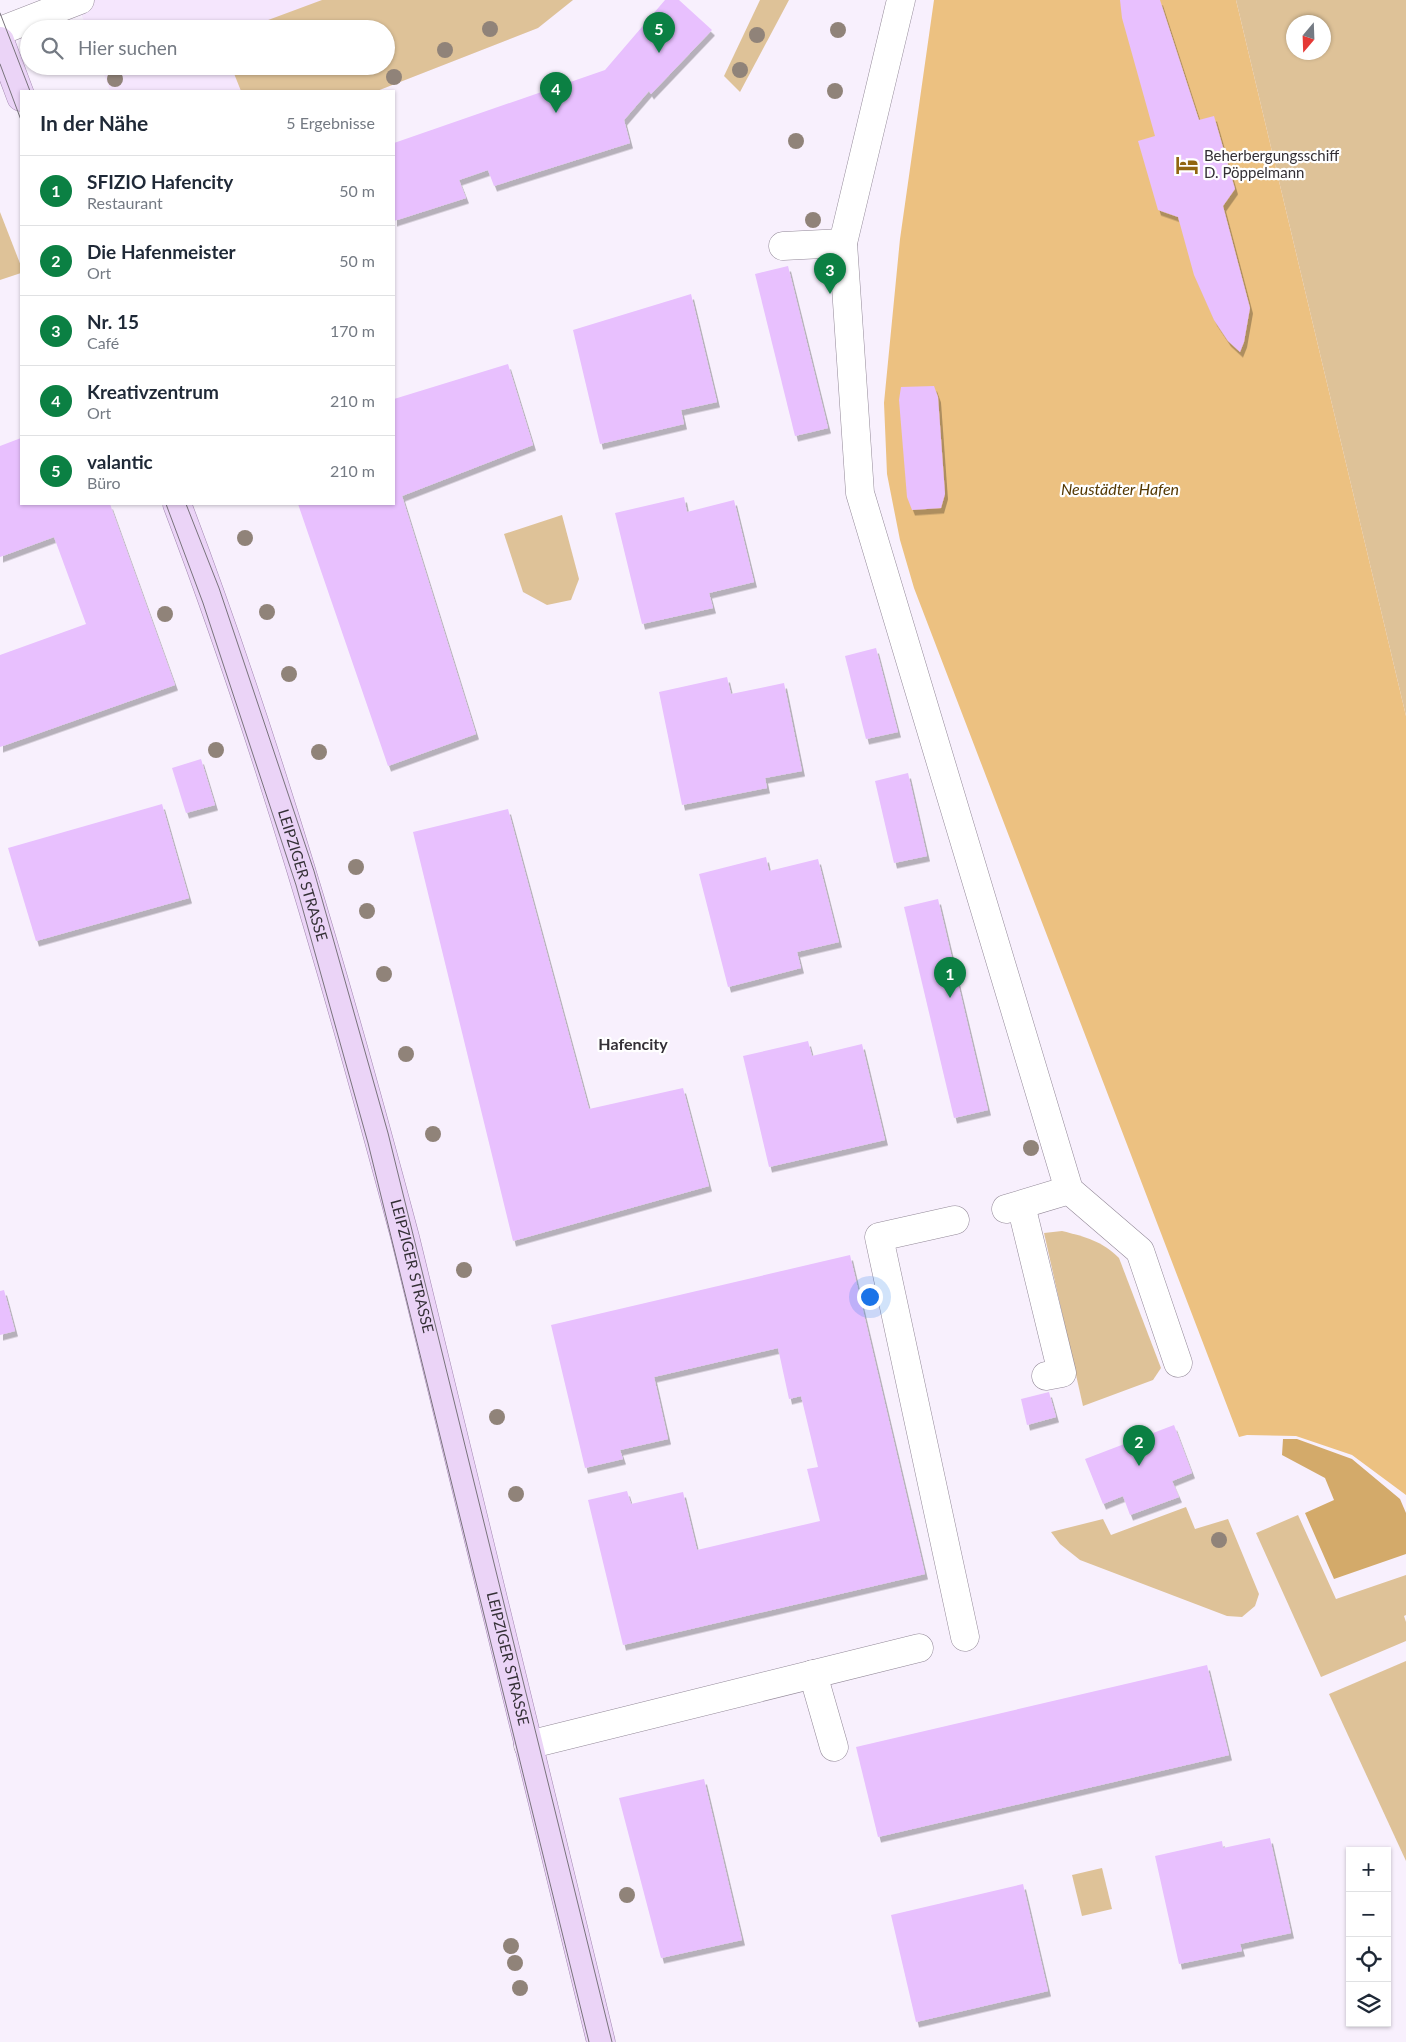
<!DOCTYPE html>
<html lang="de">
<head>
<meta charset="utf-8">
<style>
  :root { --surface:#fff; --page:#f2f2f3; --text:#1f2937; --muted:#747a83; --line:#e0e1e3; --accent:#0b8043 }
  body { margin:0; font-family:Lato,sans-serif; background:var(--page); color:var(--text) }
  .controls { position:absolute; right:15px; bottom:15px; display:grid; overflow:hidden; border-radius:0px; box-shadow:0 1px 4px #0004 }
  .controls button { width:45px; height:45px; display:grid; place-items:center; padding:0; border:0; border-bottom:1px solid var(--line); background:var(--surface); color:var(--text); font:25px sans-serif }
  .compass { position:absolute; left:1286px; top:15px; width:45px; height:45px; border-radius:50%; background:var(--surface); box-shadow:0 1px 4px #0004; rotate:199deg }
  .you { position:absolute; left:869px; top:1296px; width:18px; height:18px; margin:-12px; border:4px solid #fff; border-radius:50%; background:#1a73e8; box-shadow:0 0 0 8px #1a73e833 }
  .badge { display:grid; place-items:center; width:32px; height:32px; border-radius:50%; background:var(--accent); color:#fff; font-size:16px; font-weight:700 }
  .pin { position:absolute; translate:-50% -41px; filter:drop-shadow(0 1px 2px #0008) }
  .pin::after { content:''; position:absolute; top:26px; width:18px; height:15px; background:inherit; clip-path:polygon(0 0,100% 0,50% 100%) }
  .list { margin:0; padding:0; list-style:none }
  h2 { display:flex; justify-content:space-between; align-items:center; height:65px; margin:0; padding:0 20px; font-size:21px }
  h2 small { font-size:16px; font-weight:400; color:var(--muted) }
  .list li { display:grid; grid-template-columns:32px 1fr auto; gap:15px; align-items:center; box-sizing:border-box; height:70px; padding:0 20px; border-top:1px solid var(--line) }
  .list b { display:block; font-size:19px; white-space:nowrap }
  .list p { margin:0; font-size:16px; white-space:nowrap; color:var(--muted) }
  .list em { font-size:16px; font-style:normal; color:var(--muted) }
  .icon { flex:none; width:28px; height:28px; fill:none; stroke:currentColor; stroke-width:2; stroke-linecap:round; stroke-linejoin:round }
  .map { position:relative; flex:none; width:1406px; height:2042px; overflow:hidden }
  .search { position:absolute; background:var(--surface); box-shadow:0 1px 4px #0004; left:20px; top:20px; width:375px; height:55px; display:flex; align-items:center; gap:12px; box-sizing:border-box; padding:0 18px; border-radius:28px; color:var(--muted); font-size:19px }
  .panel { position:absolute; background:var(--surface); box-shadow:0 1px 4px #0004; left:20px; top:90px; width:375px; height:415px; border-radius:0px }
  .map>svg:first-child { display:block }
</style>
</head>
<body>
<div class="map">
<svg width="1406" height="2042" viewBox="0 0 1406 2042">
  <defs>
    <filter id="shadow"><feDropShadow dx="3" dy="5.5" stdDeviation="0" flood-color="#0004"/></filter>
  </defs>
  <rect width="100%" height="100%" fill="#f8f0fd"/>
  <path fill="#f5e6fd" d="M76,0H573L538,28L377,91H110L101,66H386V29H87Z"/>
  <g fill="#dec298" fill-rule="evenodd">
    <path d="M322,0H573L538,28L377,91H241L231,66H386V29H244Z"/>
    <path d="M760,0H789L740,92L724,76Z"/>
    <path d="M1236,0H1406V716ZM1294,22H1324V52H1294Z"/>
    <path d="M0,212L21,266V273L0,280Z"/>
    <path d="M562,515L579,579L571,600L547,605L523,592L504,534Z"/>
    <path d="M1062,1231C1086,1237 1102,1241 1119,1258L1161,1368L1153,1380L1083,1406L1044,1233Z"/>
    <path d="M1186,1507L1195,1529L1228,1519L1259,1594L1255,1606L1242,1617L1227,1616L1080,1560L1060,1544L1051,1532L1103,1519L1111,1535Z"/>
    <path d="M1298,1515L1336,1599L1406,1575V1615L1404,1616L1406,1622V1641L1321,1677L1256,1533Z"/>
    <path d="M1406,1661V1861L1329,1694Z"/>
    <path d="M1102,1868L1112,1909L1082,1916L1072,1875Z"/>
  </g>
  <path fill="#d3aa6a" d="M1283,1439H1297L1352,1459L1400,1499L1406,1513V1554L1334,1579L1305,1513L1334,1500L1325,1478L1282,1455Z"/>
  <path fill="#ecc181" d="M934,0H1236L1406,716V1495L1352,1455L1296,1436L1247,1435L1239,1437L914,588L900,540L887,474L884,403L900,239Z"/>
  <g fill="#e8c0fe" filter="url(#shadow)">
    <path d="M665,0H679L712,30L651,94L649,91L624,120L630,143L494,186L488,170L459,180L466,198L394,221V143L605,70Z"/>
    <path d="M1120,0H1160L1199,120L1214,116L1235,189L1223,206L1250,308L1244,342L1240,352L1228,341L1214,320L1194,275L1178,217L1158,210L1138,141L1155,136L1122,18Z"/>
    <path d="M788,266L828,428L795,436L755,274Z"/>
    <path d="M691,294L717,402L681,410L684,424L600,444L573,330Z"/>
    <path d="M508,364L533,445L402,496L476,734L388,766L298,504H394V399Z"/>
    <path d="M934,386L938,397L945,494L941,508L912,510L907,497L899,400L901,387Z"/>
    <path d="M21,438V504H110L175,685L0,747V655L86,624L54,537L0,557V446Z"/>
    <path d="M684,497L687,512L734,500L754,582L709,593L713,608L642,624L615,513Z"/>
    <path d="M876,648L898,732L866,739L845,656Z"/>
    <path d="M727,677L731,694L784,683L802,771L765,778L767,788L682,805L659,692Z"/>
    <path d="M201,759L215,805L186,813L172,768Z"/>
    <path d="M908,773L927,856L894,863L875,781Z"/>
    <path d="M162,804L189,898L36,941L8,848Z"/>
    <path d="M508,809L589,1109L683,1088L709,1186L513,1241L413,832Z"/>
    <path d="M766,857L769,871L818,859L839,942L797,952L801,968L728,987L699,874Z"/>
    <path d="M938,899L988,1110L954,1118L904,907Z"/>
    <path d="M808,1041L812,1056L862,1044L885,1140L769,1167L743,1056Z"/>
    <path d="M850,1255L925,1574L623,1645L588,1500L627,1491L631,1504L683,1492L697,1550L820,1521L807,1469L818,1467L801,1396L789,1399L778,1348L654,1377L668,1439L620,1450L623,1459L585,1468L551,1325Z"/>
    <path d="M4,1290L15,1331L0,1335V1291Z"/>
    <path d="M1049,1392L1056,1417L1027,1425L1021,1399Z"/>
    <path d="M1174,1425L1192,1473L1172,1481L1179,1497L1130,1515L1123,1496L1103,1504L1085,1459Z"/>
    <path d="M1207,1665L1229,1755L878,1837L856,1747Z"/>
    <path d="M704,1779L742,1940L661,1958L619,1798Z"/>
    <path d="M1270,1838L1291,1933L1240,1944L1242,1951L1179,1964L1155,1856L1222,1841L1223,1848Z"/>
    <path d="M1023,1884L1048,1991L916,2022L891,1915Z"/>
  </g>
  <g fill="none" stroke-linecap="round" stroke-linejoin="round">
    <defs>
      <g id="minor">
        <path d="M901,0L843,243L860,493L1069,1190L1140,1251L1178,1363"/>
        <path d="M0,31L80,0"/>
        <path d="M783,246L843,243"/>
        <path d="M1021,1205L1062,1373L1046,1376"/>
        <path d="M1006,1209L1069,1190"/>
        <path d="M955,1220L879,1237L965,1637"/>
        <path d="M813,1674L834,1747"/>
        <path d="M528,1745L919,1648"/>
      </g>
      <g id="major">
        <path d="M0,41L21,97"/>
        <path id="s1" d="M177,504C268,743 339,990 405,1237L601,2042"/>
      </g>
    </defs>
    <use href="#minor" stroke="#938998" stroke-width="29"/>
    <use href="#major" stroke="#a288b0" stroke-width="29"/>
    <use href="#minor" stroke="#fff" stroke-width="28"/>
    <use href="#major" stroke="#ebd4f7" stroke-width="28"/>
    <g stroke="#78737b" stroke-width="1">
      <path d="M0,13L30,91"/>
      <path d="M0,64L21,120"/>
      <path d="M166,504L203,603L296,885L368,1143L589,2042"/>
      <path d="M186,504L219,588L314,871L388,1133L612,2042"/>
    </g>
  </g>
  <g fill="#908379">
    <circle cx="490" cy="29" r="8"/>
    <circle cx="838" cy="30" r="8"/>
    <circle cx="757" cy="35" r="8"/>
    <circle cx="445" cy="50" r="8"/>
    <circle cx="740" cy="70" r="8"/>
    <circle cx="394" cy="77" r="8"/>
    <circle cx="115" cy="79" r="8"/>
    <circle cx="835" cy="91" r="8"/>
    <circle cx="796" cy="141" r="8"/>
    <circle cx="813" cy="220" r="8"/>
    <circle cx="831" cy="278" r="8"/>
    <circle cx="245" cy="538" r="8"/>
    <circle cx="267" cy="612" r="8"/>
    <circle cx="165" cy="614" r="8"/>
    <circle cx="289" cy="674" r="8"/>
    <circle cx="216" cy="750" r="8"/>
    <circle cx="319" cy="752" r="8"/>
    <circle cx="356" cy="867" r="8"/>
    <circle cx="367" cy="911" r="8"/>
    <circle cx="384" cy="974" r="8"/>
    <circle cx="406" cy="1054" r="8"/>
    <circle cx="433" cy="1134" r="8"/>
    <circle cx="1031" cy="1148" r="8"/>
    <circle cx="464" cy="1270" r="8"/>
    <circle cx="497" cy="1417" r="8"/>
    <circle cx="516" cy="1494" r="8"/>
    <circle cx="1219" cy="1540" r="8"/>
    <circle cx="627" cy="1895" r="8"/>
    <circle cx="511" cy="1946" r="8"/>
    <circle cx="515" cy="1963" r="8"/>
    <circle cx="520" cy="1988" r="8"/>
  </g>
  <defs>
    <symbol id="hotel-bare" viewBox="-9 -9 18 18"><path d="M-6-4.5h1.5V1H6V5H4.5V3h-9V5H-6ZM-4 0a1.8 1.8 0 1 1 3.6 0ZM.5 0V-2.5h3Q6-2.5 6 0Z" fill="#926611" stroke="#fff" stroke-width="2.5" paint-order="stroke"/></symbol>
  </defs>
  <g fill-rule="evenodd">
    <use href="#hotel-bare" x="1171" y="149" width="32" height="32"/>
  </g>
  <g text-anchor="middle" stroke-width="4.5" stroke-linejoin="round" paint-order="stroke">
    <g font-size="15" fill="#343036" stroke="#fff" text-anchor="start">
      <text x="1204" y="161">Beherbergungsschiff<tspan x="1204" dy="17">D. Pöppelmann</tspan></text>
    </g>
    <g font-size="15" fill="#343036" stroke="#fff">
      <text dy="5" stroke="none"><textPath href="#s1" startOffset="392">LEIPZIGER STRASSE</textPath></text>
      <text dy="5" stroke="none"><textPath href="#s1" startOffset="798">LEIPZIGER STRASSE</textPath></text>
      <text dy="5" stroke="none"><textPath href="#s1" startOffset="1202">LEIPZIGER STRASSE</textPath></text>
    </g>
    <g font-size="16" font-style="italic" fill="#553903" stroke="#fff">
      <text x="1120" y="495">Neustädter Hafen</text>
    </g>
    <g font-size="16" font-weight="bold" fill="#343036" stroke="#fff">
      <text x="633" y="1050">Hafencity</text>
    </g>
  </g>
</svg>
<div class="controls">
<button>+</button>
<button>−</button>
<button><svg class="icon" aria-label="locate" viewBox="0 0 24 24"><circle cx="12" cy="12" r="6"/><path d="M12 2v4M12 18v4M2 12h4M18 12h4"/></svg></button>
<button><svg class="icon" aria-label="layers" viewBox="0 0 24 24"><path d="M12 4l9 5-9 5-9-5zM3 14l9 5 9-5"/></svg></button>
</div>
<svg class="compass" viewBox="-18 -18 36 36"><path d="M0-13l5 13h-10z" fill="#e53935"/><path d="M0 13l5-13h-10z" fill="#747a83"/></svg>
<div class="you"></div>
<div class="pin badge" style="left:950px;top:998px">1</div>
<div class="pin badge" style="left:1139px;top:1466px">2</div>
<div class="pin badge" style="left:830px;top:294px">3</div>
<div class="pin badge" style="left:556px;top:113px">4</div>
<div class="pin badge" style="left:659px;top:53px">5</div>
<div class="search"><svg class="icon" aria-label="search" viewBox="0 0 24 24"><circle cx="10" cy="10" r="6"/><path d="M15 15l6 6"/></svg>Hier suchen</div>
<section class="panel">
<h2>In der Nähe<small>5 Ergebnisse</small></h2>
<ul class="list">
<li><span class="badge">1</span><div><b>SFIZIO Hafencity</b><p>Restaurant</p></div><em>50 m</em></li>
<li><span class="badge">2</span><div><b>Die Hafenmeister</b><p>Ort</p></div><em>50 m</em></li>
<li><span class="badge">3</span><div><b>Nr. 15</b><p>Café</p></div><em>170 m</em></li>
<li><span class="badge">4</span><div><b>Kreativzentrum</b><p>Ort</p></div><em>210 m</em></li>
<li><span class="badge">5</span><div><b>valantic</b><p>Büro</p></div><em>210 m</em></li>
</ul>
</section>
</div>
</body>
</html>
